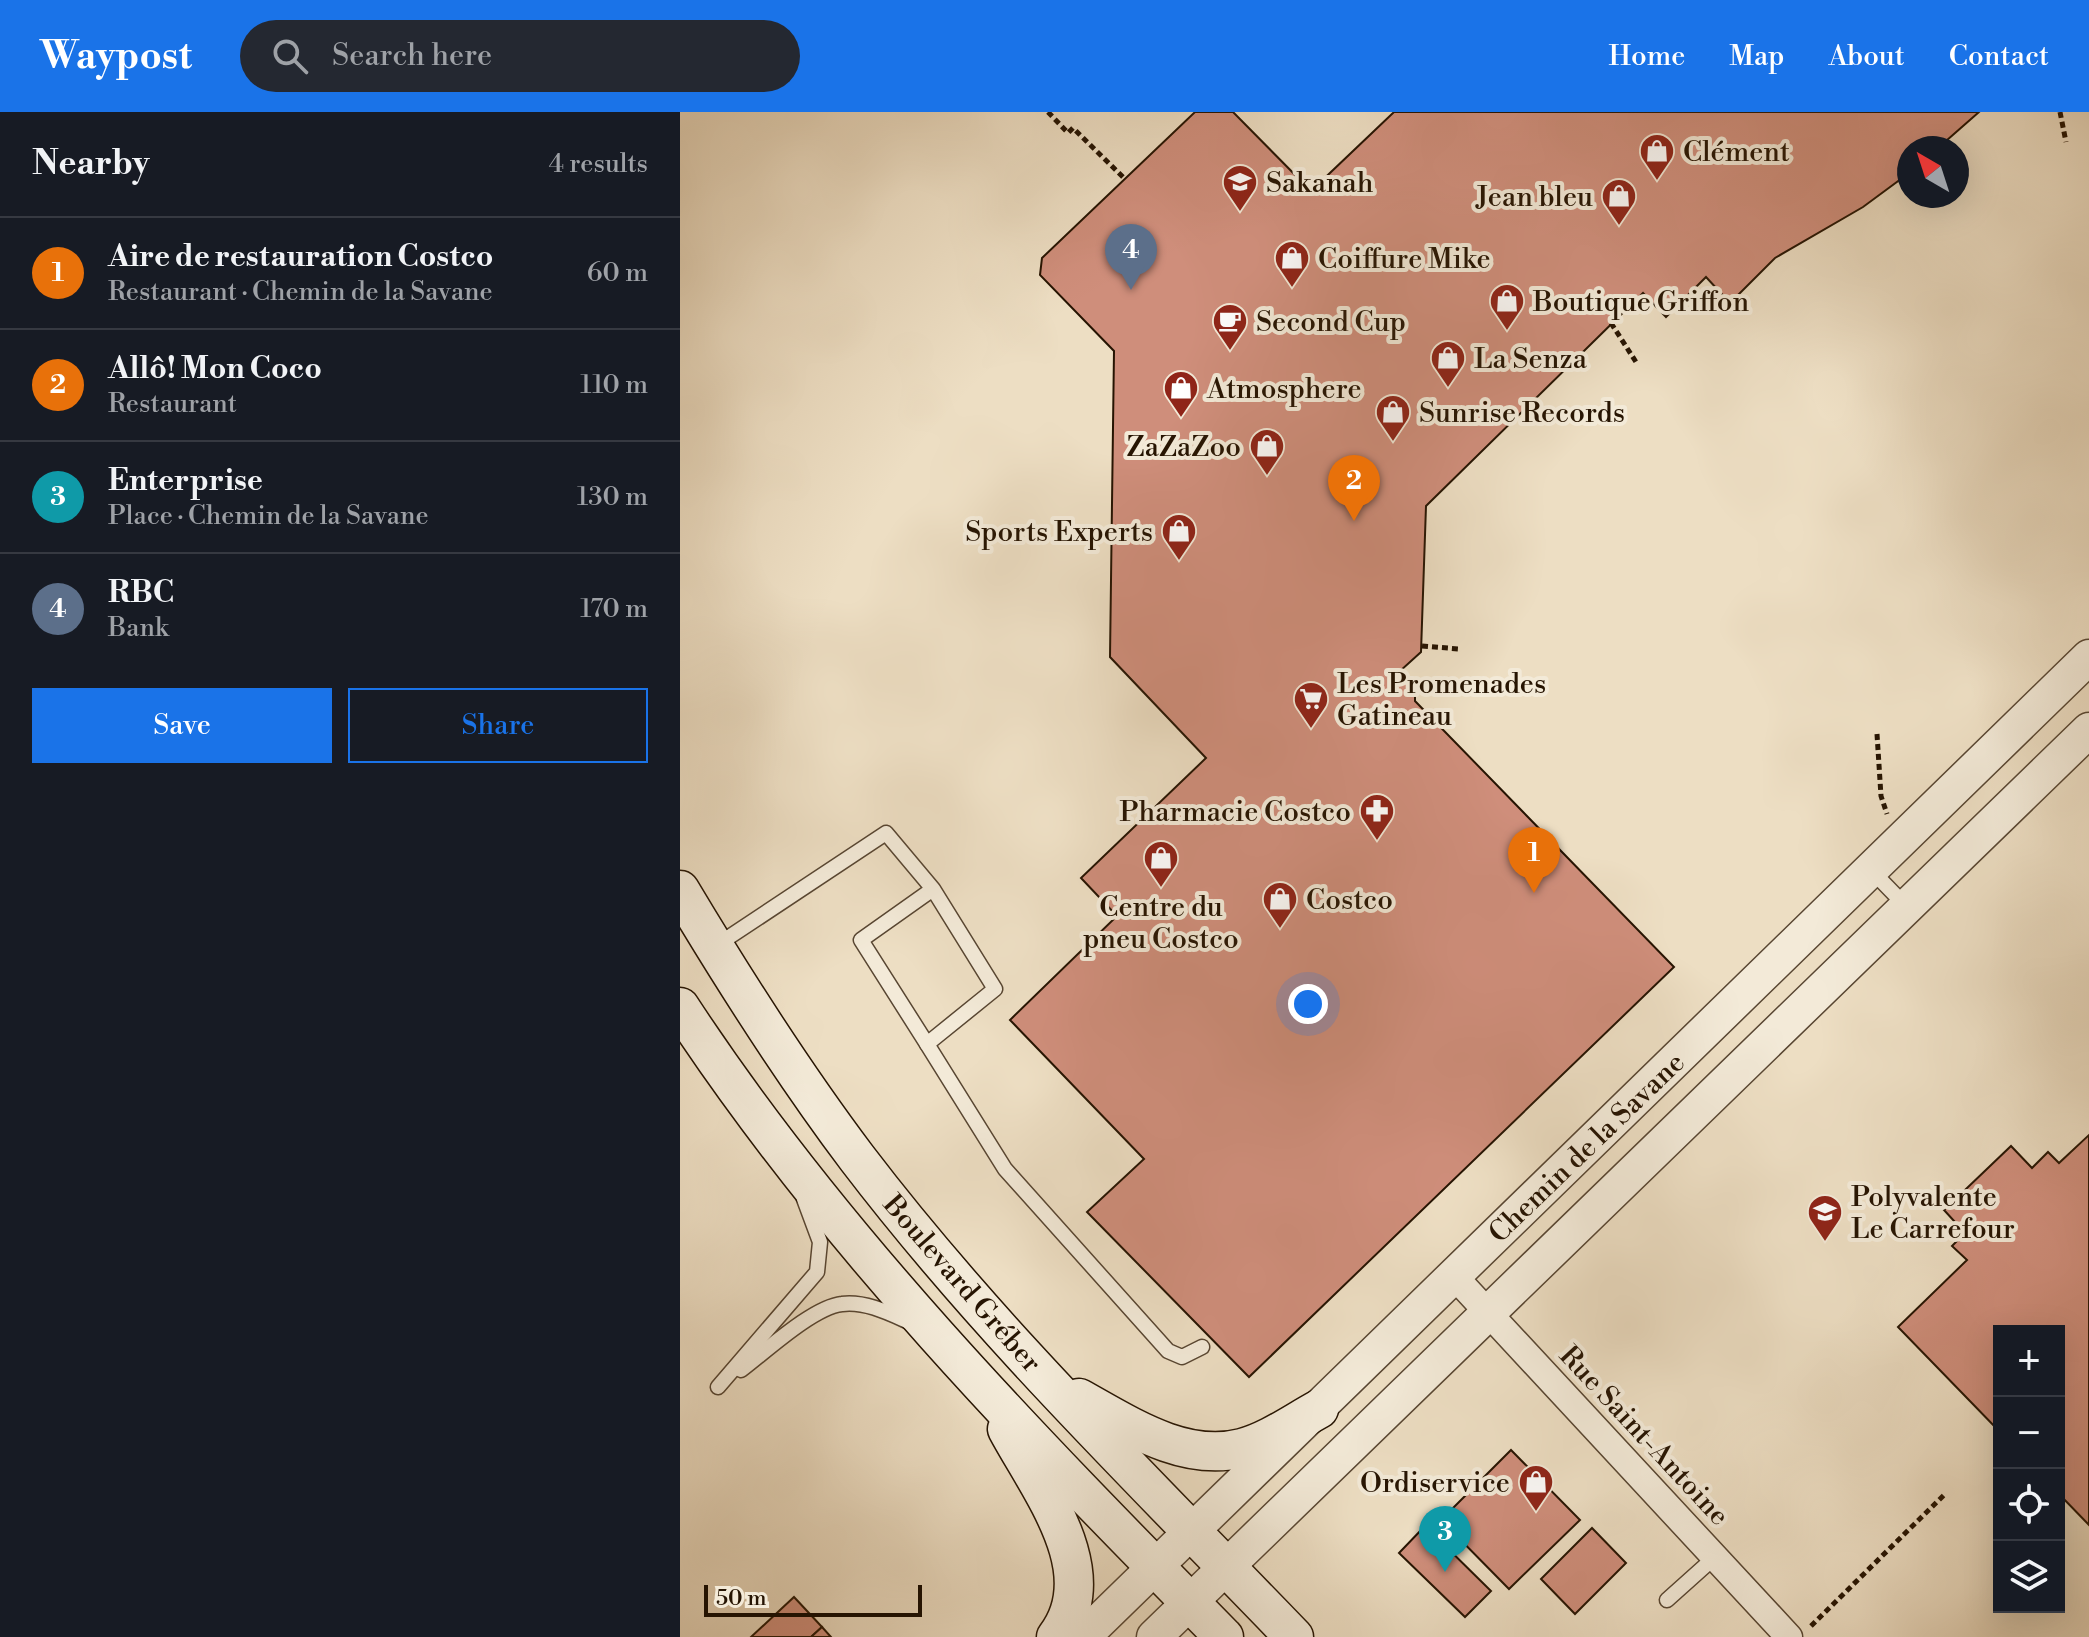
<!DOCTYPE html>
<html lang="en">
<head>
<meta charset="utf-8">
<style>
  :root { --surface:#171b24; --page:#242831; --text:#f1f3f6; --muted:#9ea1a6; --line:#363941; --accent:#1a73e8 }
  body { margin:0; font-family:"Libre Bodoni",serif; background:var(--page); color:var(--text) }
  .controls { position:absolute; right:24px; bottom:24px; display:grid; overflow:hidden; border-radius:0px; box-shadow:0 8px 32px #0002 }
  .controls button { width:72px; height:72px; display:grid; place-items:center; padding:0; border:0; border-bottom:2px solid var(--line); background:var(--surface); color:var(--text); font:40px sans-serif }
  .compass { position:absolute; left:1217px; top:24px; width:72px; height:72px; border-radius:50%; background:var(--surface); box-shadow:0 8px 32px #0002; rotate:321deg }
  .scale { position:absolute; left:24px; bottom:20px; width:218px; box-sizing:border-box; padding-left:8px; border:4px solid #261402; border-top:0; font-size:22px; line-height:28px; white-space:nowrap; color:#261402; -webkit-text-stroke:6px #f3ead8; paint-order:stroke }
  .you { position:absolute; left:628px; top:892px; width:28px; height:28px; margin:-20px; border:6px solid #fff; border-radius:50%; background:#1a73e8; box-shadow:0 0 0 12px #1a73e833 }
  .badge { display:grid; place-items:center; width:52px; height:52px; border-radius:50%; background:var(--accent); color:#fff; font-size:26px; font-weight:700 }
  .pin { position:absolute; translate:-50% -66px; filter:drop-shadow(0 2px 4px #0008) }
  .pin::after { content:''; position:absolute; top:42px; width:28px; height:24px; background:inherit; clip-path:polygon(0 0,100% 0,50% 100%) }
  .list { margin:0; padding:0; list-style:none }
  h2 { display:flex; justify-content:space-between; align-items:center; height:104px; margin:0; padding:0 32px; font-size:34px }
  h2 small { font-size:26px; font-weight:400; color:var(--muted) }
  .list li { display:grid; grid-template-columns:52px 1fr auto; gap:24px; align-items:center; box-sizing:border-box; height:112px; padding:0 32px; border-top:2px solid var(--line) }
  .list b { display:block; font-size:30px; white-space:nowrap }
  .list p { margin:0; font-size:26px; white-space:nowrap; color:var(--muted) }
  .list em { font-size:26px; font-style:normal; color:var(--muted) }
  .actions { display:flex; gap:16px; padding:24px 32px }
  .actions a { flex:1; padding:18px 0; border:2px solid var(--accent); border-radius:0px; text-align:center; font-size:28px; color:var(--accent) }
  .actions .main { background:var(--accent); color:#fff }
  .icon { flex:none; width:44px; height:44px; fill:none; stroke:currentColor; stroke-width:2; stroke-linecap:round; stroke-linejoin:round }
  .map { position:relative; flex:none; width:1409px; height:1525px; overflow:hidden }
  header { display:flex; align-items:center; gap:48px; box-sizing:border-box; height:112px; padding:0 40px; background:var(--accent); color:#fff }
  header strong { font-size:38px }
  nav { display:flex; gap:44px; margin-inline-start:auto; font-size:28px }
  .search { width:560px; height:72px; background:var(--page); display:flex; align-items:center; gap:20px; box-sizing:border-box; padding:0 28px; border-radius:44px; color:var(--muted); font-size:30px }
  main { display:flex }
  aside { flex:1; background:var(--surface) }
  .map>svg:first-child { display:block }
</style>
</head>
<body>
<header>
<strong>Waypost</strong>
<div class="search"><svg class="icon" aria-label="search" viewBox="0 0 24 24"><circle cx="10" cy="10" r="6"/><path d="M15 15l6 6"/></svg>Search here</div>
<nav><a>Home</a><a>Map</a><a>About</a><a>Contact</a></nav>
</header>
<main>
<aside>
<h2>Nearby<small>4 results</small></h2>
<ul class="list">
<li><span class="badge" style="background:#e8710a">1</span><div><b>Aire de restauration Costco</b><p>Restaurant · Chemin de la Savane</p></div><em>60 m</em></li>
<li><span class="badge" style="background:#e8710a">2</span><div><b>Allô! Mon Coco</b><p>Restaurant</p></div><em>110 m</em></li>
<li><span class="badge" style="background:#0f9aa8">3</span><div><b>Enterprise</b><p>Place · Chemin de la Savane</p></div><em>130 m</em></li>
<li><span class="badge" style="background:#5c6f8a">4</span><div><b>RBC</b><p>Bank</p></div><em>170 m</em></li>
</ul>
<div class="actions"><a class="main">Save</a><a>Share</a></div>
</aside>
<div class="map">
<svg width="1409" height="1525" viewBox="0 0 1409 1525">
  <rect width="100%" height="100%" fill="#eddec3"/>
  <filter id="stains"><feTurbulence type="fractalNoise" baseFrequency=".0025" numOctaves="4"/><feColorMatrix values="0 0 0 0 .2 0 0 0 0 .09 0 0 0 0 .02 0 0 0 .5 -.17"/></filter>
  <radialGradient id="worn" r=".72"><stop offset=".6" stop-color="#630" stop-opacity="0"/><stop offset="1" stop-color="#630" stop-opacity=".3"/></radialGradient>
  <g fill="#cf8e7b" stroke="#261402" stroke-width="2">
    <path d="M515,0H553L631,79L714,0H1299L1258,36H1229V61L1183,95L1095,146L1050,191L1026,165L986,205L963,181L746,394L741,540L720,559L735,577V589L994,855L569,1265L407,1100L464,1047L330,908L437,804L401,766L526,646L430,545L434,239L360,163L362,146Z"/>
    <path d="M1409,1023V1413L1379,1382V1219H1319V1319L1218,1215L1287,1148L1272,1134L1285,1121L1264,1098L1331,1034L1352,1056L1368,1040L1379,1051Z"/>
    <path d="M831,1338L900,1408L829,1477L761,1408Z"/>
    <path d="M745,1414L811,1479L785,1505L719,1441Z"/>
    <path d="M912,1416L946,1451L895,1502L861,1467Z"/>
    <path d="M114,1485L142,1515L131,1525H71Z"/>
    <path d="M142,1515L151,1525H131Z"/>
  </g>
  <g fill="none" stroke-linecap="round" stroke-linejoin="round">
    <defs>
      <g id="service">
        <path d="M1191,758L1225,793"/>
        <path d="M34,835L206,721L253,777L315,877L247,932L181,828L253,777"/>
        <path d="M247,932L325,1057L488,1239L502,1245L522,1235"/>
        <path d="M61,1258C85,1240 133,1195 162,1192C185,1189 209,1201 229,1210"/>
        <path d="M38,1275L137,1160L140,1130L124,1087"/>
        <path d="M987,1488L1035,1445"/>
      </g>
      <path id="minor" d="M774,1164L1109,1525"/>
      <g id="tertiary">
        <path d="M403,1525L1409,545"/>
        <path d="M474,1525L1409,618"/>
      </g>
      <g id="secondary">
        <path d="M0,778C55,870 113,961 177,1046C308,1218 464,1369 614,1525"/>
        <path d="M0,895C152,1127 350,1328 544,1525"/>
        <path d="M399,1286C448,1313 504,1351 562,1336C589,1329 615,1310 639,1297"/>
        <path d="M327,1317C359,1377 426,1460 376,1525"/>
      </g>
    </defs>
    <use href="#service" stroke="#584632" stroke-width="17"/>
    <use href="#minor" stroke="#584632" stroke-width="29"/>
    <use href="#tertiary" stroke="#584632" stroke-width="37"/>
    <use href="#secondary" stroke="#261402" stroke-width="41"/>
    <g stroke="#261402" stroke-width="5" stroke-dasharray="6 4" stroke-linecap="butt">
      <path d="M368,0L388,21L393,16L445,67"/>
      <path d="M1380,0L1386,30"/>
      <path d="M931,211L956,250"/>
      <path d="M742,534L779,537"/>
      <path d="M1197,622L1201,684L1207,702"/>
      <path d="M1131,1514L1264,1383"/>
    </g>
    <use href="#service" stroke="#f3ead8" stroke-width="14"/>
    <use href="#minor" stroke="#f3ead8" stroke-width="26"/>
    <use href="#tertiary" stroke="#f3ead8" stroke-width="34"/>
    <use href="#secondary" stroke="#f3ead8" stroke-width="38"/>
  </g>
  <defs>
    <symbol id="shop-pin" viewBox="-11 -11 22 30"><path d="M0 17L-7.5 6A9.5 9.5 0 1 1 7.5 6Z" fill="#8f2418" stroke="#f3ead8"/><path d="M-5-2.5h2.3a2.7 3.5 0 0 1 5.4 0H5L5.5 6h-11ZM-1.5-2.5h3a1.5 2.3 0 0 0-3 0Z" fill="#fff"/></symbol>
    <symbol id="school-pin" viewBox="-11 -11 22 30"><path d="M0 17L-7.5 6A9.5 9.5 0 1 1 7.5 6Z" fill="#8f2418" stroke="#f3ead8"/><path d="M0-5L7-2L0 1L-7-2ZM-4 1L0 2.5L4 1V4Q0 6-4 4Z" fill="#fff"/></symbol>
    <symbol id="cafe-pin" viewBox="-11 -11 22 30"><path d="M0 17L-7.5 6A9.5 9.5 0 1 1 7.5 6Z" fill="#8f2418" stroke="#f3ead8"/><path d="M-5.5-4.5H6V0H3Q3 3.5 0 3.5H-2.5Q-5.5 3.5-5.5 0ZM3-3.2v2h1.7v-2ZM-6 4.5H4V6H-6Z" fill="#fff"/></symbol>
    <symbol id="supermarket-pin" viewBox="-11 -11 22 30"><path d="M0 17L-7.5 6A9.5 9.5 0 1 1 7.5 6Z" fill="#8f2418" stroke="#f3ead8"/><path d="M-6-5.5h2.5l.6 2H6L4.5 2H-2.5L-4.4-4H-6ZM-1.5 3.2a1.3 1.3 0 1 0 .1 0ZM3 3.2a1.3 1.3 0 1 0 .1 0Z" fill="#fff"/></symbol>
    <symbol id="pharmacy-pin" viewBox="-11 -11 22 30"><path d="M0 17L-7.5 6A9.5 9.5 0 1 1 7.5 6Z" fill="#8f2418" stroke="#f3ead8"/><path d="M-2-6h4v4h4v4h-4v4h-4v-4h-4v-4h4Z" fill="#fff"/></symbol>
  </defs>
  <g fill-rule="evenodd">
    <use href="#shop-pin" x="957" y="19" width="40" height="54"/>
    <use href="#school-pin" x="540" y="50" width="40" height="54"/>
    <use href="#shop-pin" x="919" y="64" width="40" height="54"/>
    <use href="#shop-pin" x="592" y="126" width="40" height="54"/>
    <use href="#shop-pin" x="807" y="169" width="40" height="54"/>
    <use href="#cafe-pin" x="530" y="189" width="40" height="54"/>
    <use href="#shop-pin" x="748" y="226" width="40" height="54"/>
    <use href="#shop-pin" x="481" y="256" width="40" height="54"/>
    <use href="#shop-pin" x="693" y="280" width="40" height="54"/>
    <use href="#shop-pin" x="567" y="314" width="40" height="54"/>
    <use href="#shop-pin" x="479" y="399" width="40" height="54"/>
    <use href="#supermarket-pin" x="611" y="567" width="40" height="54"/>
    <use href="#pharmacy-pin" x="677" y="679" width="40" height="54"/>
    <use href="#shop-pin" x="461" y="726" width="40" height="54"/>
    <use href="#shop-pin" x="580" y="767" width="40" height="54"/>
    <use href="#school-pin" x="1125" y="1080" width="40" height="54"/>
    <use href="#shop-pin" x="836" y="1350" width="40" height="54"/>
  </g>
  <g text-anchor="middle" stroke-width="8" stroke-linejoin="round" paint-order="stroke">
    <g font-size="28" fill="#261402" stroke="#f3ead8" text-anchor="start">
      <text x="1003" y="49">Clément</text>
      <text x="586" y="80">Sakanah</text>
      <text x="913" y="94" text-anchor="end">Jean bleu</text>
      <text x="638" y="156">Coiffure Mike</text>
      <text x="853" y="199">Boutique Griffon</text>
      <text x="576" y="219">Second Cup</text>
      <text x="794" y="256">La Senza</text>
      <text x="527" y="286">Atmosphere</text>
      <text x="739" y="310">Sunrise Records</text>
      <text x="561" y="344" text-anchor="end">ZaZaZoo</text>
      <text x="473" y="429" text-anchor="end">Sports Experts</text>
      <text x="657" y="581">Les Promenades<tspan x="657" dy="32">Gatineau</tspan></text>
      <text x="671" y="709" text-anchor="end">Pharmacie Costco</text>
      <text x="626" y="797">Costco</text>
      <text x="481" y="804" text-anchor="middle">Centre du<tspan x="481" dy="32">pneu Costco</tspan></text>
      <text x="1171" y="1094">Polyvalente<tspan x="1171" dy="32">Le Carrefour</tspan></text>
      <text x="830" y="1380" text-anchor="end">Ordiservice</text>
    </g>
    <g font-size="28" fill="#261402" stroke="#f3ead8">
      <text transform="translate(906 1035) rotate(-44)" y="10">Chemin de la Savane</text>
      <text transform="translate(283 1171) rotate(49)" y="10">Boulevard Gréber</text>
      <text transform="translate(965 1323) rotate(47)" y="10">Rue Saint-Antoine</text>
    </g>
  </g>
  <rect width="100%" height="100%" filter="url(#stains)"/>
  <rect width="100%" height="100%" fill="url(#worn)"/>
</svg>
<div class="controls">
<button>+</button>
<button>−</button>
<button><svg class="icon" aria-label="locate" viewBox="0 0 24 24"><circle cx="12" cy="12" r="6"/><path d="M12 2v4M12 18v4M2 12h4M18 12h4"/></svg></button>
<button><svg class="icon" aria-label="layers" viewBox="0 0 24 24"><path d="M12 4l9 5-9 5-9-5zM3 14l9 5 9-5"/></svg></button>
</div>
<svg class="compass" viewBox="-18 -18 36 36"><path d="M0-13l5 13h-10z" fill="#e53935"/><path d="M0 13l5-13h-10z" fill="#9ea1a6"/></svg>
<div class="scale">50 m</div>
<div class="you"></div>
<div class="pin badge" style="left:854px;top:781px;background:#e8710a">1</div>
<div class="pin badge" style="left:674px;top:409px;background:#e8710a">2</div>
<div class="pin badge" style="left:765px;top:1460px;background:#0f9aa8">3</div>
<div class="pin badge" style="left:451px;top:178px;background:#5c6f8a">4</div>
</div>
</main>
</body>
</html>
